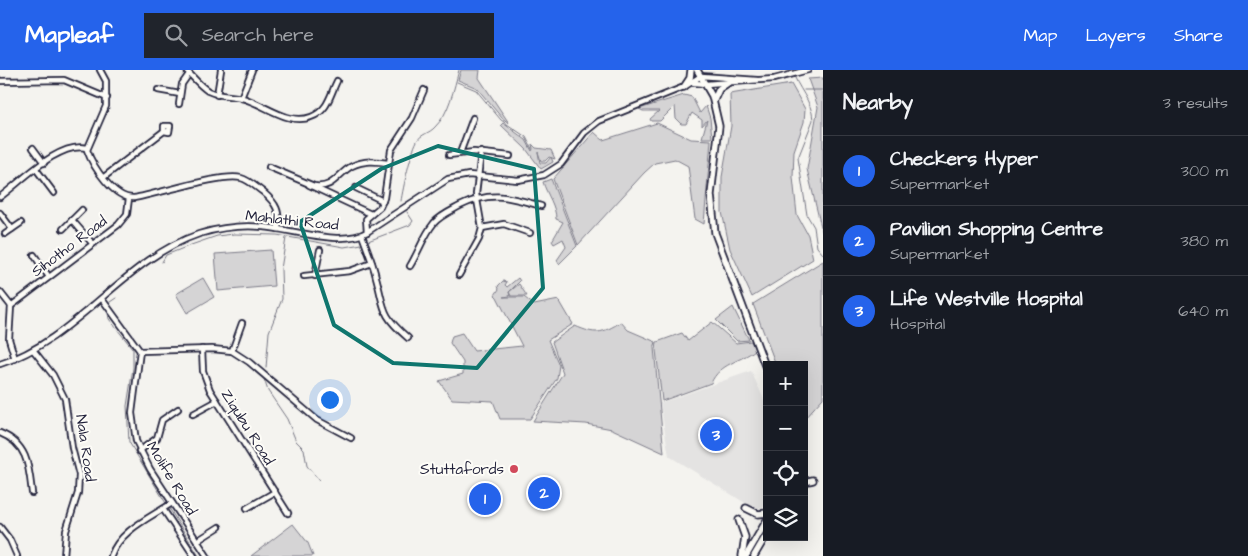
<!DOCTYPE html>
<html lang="en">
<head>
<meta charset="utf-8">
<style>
  :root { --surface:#171b24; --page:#20242c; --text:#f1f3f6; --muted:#9ea1a6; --line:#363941; --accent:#2563eb }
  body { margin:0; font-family:"Architects Daughter",sans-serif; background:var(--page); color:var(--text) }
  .controls { position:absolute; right:15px; bottom:15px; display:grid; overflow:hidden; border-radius:0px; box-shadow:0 5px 20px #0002 }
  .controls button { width:45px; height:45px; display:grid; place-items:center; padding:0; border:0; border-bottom:1px solid var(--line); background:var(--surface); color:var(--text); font:25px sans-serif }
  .you { position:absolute; left:329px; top:329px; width:18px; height:18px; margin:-12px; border:4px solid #fff; border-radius:50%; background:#1a73e8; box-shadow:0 0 0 8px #1a73e833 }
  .badge { display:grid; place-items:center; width:32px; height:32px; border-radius:50%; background:var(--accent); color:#fff; font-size:16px; font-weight:700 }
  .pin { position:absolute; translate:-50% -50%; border:2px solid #fff; box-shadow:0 1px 5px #0006 }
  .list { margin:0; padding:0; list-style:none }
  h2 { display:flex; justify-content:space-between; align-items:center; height:65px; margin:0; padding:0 20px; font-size:21px }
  h2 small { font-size:16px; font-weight:400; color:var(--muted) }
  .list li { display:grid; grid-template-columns:32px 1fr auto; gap:15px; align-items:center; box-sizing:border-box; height:70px; padding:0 20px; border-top:1px solid var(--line) }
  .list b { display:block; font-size:19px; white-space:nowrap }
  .list p { margin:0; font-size:16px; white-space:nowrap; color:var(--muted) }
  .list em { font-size:16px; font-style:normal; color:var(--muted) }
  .icon { flex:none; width:28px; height:28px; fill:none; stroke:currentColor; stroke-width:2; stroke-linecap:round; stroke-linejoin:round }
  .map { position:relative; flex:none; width:823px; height:486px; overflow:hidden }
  header { display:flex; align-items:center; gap:30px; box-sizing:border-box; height:70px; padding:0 25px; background:var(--accent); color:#fff }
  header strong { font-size:24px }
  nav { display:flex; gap:28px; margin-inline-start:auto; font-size:18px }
  .search { width:350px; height:45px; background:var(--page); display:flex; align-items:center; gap:12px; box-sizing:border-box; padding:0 18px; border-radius:0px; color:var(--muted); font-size:19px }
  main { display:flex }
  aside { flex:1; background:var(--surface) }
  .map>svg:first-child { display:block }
</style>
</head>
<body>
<header>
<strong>Mapleaf</strong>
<div class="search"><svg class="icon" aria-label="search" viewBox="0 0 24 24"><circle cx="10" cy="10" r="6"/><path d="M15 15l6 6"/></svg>Search here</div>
<nav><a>Map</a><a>Layers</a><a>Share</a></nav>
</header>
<main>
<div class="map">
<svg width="823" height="486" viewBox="0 0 823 486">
  <rect width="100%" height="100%" fill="#f4f3ef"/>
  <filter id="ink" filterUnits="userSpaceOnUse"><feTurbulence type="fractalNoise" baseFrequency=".02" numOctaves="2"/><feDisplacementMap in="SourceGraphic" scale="10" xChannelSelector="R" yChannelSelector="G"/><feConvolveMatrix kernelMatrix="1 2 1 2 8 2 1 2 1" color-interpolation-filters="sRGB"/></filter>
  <g filter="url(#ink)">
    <path fill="#e4e3e2" d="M751,301L767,336V434L764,437L755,439L669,386L660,333Z"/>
    <g fill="#d5d4d5" stroke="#7c7b88">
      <path d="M461,0H480L479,8L509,53L502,48L477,18L458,10Z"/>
      <path d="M823,8V165L807,99L818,37L808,9Z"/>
      <path d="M791,14L805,39L804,52L794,81L793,107L797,145L808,165L813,189L752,227L730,179L722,142V107L731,56L730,24Z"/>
      <path d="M684,25L692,27L700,43L706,36L710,48L712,68H702L707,50L702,56V50L692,43L686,54H681L676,49L675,36L660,51H651L650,49L659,41H643L639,39Z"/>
      <path d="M503,53L526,70L532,81L533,79L532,74L536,78L551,80L555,89L549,87L545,91H541L538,82L540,93H546L551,87L553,92L541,99L526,79L501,55Z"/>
      <path d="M657,53L691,69L711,70L704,154L695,149L688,96L675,89L655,93L644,103L578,175L553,109L594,62L603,70Z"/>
      <path d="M551,109L577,176L559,194L557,190L566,177L563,169L554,174L552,171L563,152L556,149C556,136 547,125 543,112Z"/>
      <path d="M271,180L274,216L218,221L215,184Z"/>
      <path d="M823,191V328L804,349V295H776L753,234Z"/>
      <path d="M203,208L214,227L187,243L176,224Z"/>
      <path d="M518,208L520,211L509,222L519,214L527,226H511L509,222L510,226L503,227H524L534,235L559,230L573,254L548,270L559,295L557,308L530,349H500L493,331L452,329L439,311L463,304V292L450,273L452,266L462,263L474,281L522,276L497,227L495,225L499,219L498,216L503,211L507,212L505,215L507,217Z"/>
      <path d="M733,237L749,270L737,271L716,250Z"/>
      <path d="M621,252L628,260L656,272L654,278L664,383L612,359L586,354L533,351L563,303L552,272L575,256C596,265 601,264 621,252Z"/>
      <path d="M712,252L736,273L751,271L755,280C740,292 720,293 711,313L662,331L656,280L657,272L682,263L688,271Z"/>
      <path d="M293,454L308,473L313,486H251Z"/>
    </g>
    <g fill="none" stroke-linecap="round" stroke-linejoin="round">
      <g stroke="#757582" stroke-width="1">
        <path d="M792,0C797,18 812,30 813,50L798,88L807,145L814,157L817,177L823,184"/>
        <path d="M457,12L476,20L501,50L526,67L532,79"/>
        <path d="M804,20H823"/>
        <path d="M401,131C403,118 411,82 417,71C421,64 430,63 435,57C449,44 454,18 459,0"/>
        <path d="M368,171L410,155L413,151L407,142"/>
        <path d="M162,192L166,185L191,175L217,166L234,164L277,165L344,177L362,174"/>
        <path d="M110,232L116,228"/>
        <path d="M108,243L109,249L133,279V298L127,336L129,372L167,435"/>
        <path d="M266,298L269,262L282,229L281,199L286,168"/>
        <path d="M264,309L268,321L287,349L296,371L304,379L307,396L319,410"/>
        <path d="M169,438L199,486"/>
      </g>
      <defs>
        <g id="minor">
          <path d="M100,0L106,11V36L87,80C93,97 114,129 134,128C158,124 222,103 241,108C249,110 256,117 263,122C277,134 280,141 278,159"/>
          <path d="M186,0C193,7 200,16 208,21C220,27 230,25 242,28C263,33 288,56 311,47C328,41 330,25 337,11"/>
          <path d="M0,11L64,10L107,28"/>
          <path d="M694,13L706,14L774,9L808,0"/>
          <path d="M158,20L180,24"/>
          <path d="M217,25L221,0"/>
          <path d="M241,28L252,0"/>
          <path d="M179,34L182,14L189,4"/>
          <path d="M33,78L44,93"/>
          <path d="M460,83L473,48"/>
          <path d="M449,85L474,82L510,86"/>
          <path d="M269,97L314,116C334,119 337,104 352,96C364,90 376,91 388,93"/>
          <path d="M36,99L54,123"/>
          <path d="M104,107L164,61L169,62L170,56H164V61"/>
          <path d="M309,115L371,144"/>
          <path d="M356,118L383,131"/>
          <path d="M0,127C22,111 59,71 87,78"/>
          <path d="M0,143L12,159"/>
          <path d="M72,150L92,173"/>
          <path d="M482,158L504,154L530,163"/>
          <path d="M63,159L82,140"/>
          <path d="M367,162L366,149L380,137L384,128L391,80L412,48L424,20"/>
          <path d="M5,164L21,153"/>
          <path d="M362,165C367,179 373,193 376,207C385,239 380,244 408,268"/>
          <path d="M34,185L49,207"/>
          <path d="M410,196C418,183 424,165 434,153C441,145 451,141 460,136C492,120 509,127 541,136"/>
          <path d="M459,205L479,169L482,158L476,124L481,82"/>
          <path d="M304,206L350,201L372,193"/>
          <path d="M315,206L320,180"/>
          <path d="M0,222L11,236L9,269L15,289"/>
          <path d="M102,229L140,281L132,343L136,371L150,399L207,486"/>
          <path d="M11,236L118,155L127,144L129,128"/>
          <path d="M202,279L203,301L210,320L288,443"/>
          <path d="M34,281L53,305L65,329L72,378L79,405L78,423L66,461L64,486"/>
          <path d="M140,281L212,279L232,281L249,292L317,350L351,368"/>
          <path d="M232,281L242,253"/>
          <path d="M0,294C77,270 122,190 199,164C219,158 241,155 263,157C292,159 341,177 367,162L448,109L469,105L518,110L544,105L561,94L584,63L599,51L684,17L701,6L757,10"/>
          <path d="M193,344L217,331"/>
          <path d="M0,363C28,374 29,397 32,423"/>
          <path d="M139,381L157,368L162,350L178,339"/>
          <path d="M247,438L275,422"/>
          <path d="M163,439L194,486"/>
          <path d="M0,457L10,470L17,486"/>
          <path d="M197,471L219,457"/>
          <path d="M111,486C120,460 150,448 172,433"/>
        </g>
        <g id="major">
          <path d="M697,0L712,26L719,56L711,125L715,163L767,301"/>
          <path d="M684,17L690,8L691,0"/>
          <path d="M714,30L719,19L729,12"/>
          <path d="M804,412L813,410"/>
          <path d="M746,438L758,444L767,443"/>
          <path d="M739,450L745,467L742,486"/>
          <path d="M746,486L767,450"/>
          <path d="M754,486L767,464"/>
        </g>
      </defs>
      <use href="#minor" stroke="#22223b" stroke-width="8"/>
      <use href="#major" stroke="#22223b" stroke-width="9"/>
      <use href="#minor" stroke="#fdfcf7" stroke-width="4.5"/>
      <use href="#major" stroke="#fdfcf7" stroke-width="5.5"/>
    </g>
  </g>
  <path fill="none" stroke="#0f766e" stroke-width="4" stroke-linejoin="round" d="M438,76L534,99L543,218L477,298L393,293L334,255L300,152L381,99Z"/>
  <circle fill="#d1495b" stroke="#fdfcf7" stroke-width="2" cx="514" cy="399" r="5"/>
  <g text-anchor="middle" stroke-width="4" stroke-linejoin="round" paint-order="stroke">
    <g font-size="15" fill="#22223b" stroke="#fdfcf7">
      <text transform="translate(292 150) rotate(6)" y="5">Mahlathi Road</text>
      <text transform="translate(69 176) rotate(-37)" y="5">Sihotho Road</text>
      <text transform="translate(248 357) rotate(58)" y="5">Ziqubu Road</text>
      <text transform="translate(86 378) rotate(82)" y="5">Nala Road</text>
      <text transform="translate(172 408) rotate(59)" y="5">Molife Road</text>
    </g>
    <g font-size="15" fill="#22223b" stroke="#fdfcf7" text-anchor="end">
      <text x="504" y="404">Stuttafords</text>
    </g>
  </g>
</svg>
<div class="controls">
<button>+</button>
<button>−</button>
<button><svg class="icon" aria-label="locate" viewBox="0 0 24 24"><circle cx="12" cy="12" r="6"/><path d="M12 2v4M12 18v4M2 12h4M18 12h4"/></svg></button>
<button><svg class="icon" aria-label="layers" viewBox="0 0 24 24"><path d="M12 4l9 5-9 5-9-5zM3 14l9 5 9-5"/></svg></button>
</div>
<div class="you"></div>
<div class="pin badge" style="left:485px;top:429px">1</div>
<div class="pin badge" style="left:544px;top:423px">2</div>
<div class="pin badge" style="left:716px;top:365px">3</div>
</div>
<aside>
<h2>Nearby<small>3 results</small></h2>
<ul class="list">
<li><span class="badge">1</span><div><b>Checkers Hyper</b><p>Supermarket</p></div><em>300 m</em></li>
<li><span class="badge">2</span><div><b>Pavilion Shopping Centre</b><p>Supermarket</p></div><em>380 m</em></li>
<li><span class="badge">3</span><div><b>Life Westville Hospital</b><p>Hospital</p></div><em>640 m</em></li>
</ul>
</aside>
</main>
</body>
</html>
